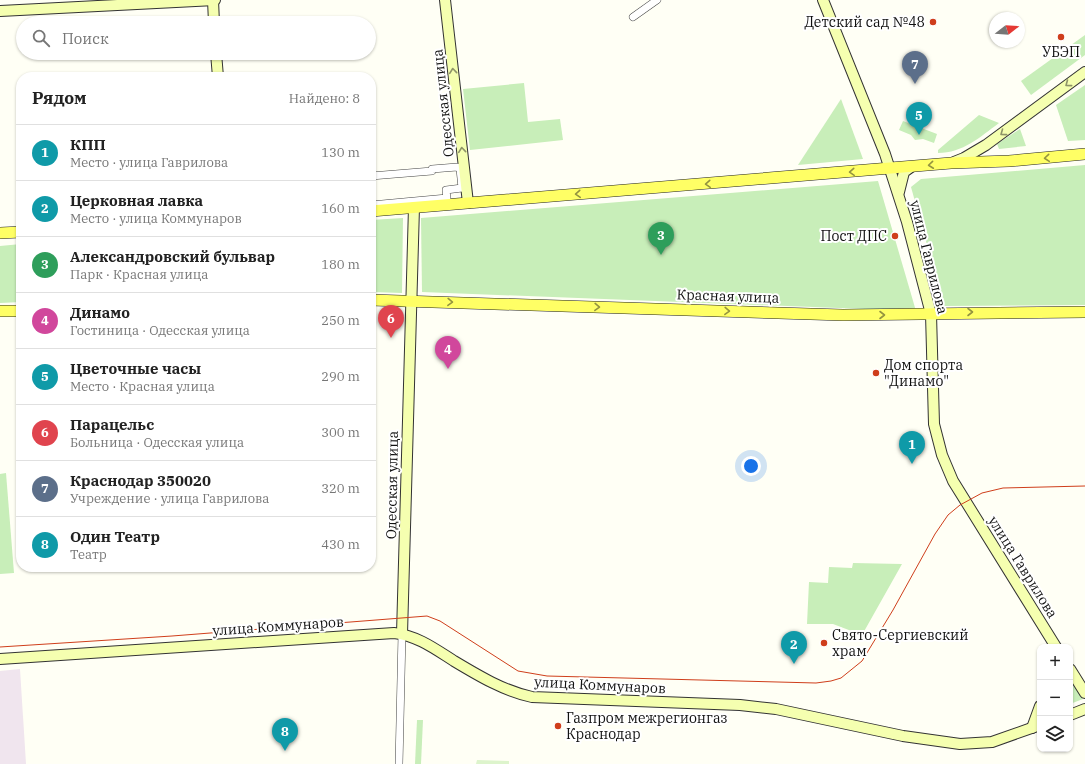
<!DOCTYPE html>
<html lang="ru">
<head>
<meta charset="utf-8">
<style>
  :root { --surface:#fff; --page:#f2f2f2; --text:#222; --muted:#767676; --line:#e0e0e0; --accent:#cf3e1b }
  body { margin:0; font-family:"IBM Plex Serif",serif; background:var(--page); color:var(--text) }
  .controls { position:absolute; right:12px; bottom:12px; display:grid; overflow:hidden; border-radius:8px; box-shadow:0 1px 3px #0004 }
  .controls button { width:36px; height:36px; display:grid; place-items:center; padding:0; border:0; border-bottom:1px solid var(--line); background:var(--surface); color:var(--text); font:20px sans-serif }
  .compass { position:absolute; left:989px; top:12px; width:36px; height:36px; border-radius:50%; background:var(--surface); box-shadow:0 1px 3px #0004; rotate:73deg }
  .you { position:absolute; left:751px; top:466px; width:14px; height:14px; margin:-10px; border:3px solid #fff; border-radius:50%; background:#1a73e8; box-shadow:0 0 0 6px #1a73e833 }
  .badge { display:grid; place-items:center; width:26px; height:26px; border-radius:50%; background:var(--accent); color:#fff; font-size:13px; font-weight:700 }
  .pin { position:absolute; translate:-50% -33px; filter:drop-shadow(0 1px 2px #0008) }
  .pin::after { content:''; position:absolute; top:21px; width:14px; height:12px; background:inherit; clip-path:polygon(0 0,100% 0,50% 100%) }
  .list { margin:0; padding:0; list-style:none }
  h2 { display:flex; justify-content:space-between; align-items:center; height:52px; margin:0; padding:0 16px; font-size:17px }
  h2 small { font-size:13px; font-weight:400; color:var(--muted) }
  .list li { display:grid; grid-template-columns:26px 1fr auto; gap:12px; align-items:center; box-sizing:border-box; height:56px; padding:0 16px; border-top:1px solid var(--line) }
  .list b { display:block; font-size:15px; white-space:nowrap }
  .list p { margin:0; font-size:13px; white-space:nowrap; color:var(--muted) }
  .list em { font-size:13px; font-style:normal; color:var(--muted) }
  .icon { flex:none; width:22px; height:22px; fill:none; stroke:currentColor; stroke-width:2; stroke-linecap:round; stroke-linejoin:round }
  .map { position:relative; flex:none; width:1085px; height:764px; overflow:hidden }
  .search { position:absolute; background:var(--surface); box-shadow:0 1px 3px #0004; left:16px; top:16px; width:360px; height:44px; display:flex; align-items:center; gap:10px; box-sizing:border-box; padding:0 14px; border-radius:22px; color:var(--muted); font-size:15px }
  .panel { position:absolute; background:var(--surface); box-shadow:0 1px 3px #0004; left:16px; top:72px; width:360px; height:500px; border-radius:16px }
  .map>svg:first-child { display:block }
</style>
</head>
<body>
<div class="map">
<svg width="1085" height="764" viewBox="0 0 1085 764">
  <rect width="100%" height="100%" fill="#fffff5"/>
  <path fill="#f0e5ee" d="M20,669L26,764H0V671Z"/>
  <g fill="#c8eeb9">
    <path d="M1085,35V55L1031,95L1021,81Z"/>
    <path d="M524,83L528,122L560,119L563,140L470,150L463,89Z"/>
    <path d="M1085,85V140L1068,141L1056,105Z"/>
    <path d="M841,99L863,159L798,165Z"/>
    <path d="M979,115L999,123C980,137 963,153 938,153V150Z"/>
    <path d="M903,121L937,134L934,143L923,139L915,140L911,135L899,130Z"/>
    <path d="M1020,129L1026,146L999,149L997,144Z"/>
    <path d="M1085,165V305L944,306L911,187L921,179Z"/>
    <path d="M878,181L916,311L422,292L421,218Z"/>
    <path d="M403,218L402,293L371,292V220Z"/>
    <path d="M21,244V302L0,303V246Z"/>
    <path d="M6,473L14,573L0,574V474Z"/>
    <path d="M853,563L902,564L862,635L833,624H807L809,582L828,583L829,567L852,568Z"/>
    <path d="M1070,677L1083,699L1070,704Z"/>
    <path d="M417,720H423L421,764H415Z"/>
  </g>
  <path fill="#ddf4cc" d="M477,760L509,761V764H476Z"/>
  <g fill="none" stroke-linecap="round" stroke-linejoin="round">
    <defs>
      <g id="street">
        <path d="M633,17L657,0"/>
        <path d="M371,176L432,171V169L457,167L460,169L462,188L446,190L447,198L371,205"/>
        <path d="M399,764L402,634"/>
      </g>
      <g id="secondary">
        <path d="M213,0L214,23"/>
        <path d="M445,0L468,203"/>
        <path d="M823,0L885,154L907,222L931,314L934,424L942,455L953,481L1056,647"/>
        <path d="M0,11L215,0"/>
        <path d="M216,53L218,77"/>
        <path d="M954,162L964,158L986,145L1085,72"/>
        <path d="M899,192L904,172L911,167"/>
        <path d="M402,634L414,207"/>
        <path d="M0,659L394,633C418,636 435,649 454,661C479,676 504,691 532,697L740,705L776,709L903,736L960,744L992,742L1040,725"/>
        <path d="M1070,669L1085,693"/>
        <path d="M1070,715L1085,709"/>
        <path d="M1032,728L1040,706"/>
      </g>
      <g id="primary">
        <path d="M371,211L951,163L1009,161L1085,154"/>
        <path d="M0,233L21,232"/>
        <path d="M371,300L843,315L1085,312"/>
        <path d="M0,311H21"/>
      </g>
    </defs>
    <use href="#street" stroke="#444" stroke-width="8"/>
    <use href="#secondary" stroke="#333" stroke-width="12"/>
    <use href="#primary" stroke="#222" stroke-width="12"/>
    <use href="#street" stroke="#fff" stroke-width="7"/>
    <use href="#secondary" stroke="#f5ffb0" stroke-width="10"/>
    <use href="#primary" stroke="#ffff65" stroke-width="11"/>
    <path stroke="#cf3e1b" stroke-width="1" d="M0,647L172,636L427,616L440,621L518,671L547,676L816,683L831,681L841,678L862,661L893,610L935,534L948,515L960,505L982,493L1003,488L1085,486"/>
  </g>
  <defs><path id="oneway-chevron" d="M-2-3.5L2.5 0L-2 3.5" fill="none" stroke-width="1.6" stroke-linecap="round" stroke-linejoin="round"/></defs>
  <g stroke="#8e9468">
    <use href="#oneway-chevron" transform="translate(453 71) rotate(-96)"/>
    <use href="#oneway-chevron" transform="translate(1068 84) rotate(143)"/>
    <use href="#oneway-chevron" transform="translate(1003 133) rotate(144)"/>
    <use href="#oneway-chevron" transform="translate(462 150) rotate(-96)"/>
  </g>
  <g stroke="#94943f">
    <use href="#oneway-chevron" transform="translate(1047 158) rotate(175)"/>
    <use href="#oneway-chevron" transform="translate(931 165) rotate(174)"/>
    <use href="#oneway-chevron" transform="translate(852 172) rotate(176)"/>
    <use href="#oneway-chevron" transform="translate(708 184) rotate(176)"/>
    <use href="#oneway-chevron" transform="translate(578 194) rotate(176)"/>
    <use href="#oneway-chevron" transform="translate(450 302) rotate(2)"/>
    <use href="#oneway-chevron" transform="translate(597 307) rotate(2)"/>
    <use href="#oneway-chevron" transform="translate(727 311) rotate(2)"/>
    <use href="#oneway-chevron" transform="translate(970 312)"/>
    <use href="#oneway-chevron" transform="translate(882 315)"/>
  </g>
  <g fill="#cf3e1b" stroke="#fff" stroke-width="1.5">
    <circle cx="933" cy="22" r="4"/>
    <circle cx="1061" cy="37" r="4"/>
    <circle cx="895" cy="236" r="4"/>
    <circle cx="876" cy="373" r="4"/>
    <circle cx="824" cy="643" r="4"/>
    <circle cx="558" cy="726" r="4"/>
  </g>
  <g text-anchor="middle" stroke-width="4" stroke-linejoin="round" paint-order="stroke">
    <g font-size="14" fill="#111" stroke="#fff" text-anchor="start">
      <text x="925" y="27" text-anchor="end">Детский сад №48</text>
      <text x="1061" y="57" text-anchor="middle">УБЭП</text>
      <text x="887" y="241" text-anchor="end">Пост ДПС</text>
      <text x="884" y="370">Дом спорта<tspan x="884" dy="16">"Динамо"</tspan></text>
      <text x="832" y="640">Свято-Сергиевский<tspan x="832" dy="16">храм</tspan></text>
      <text x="566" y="723">Газпром межрегионгаз<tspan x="566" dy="16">Краснодар</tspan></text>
    </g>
    <g font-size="14" fill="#111" stroke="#fff">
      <text transform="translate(443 103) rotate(-96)" y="5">Одесская улица</text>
      <text transform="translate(929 257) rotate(76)" y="5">улица Гаврилова</text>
      <text transform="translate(728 296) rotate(2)" y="5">Красная улица</text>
      <text transform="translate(392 485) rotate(-89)" y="5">Одесская улица</text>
      <text transform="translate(1023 567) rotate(58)" y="5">улица Гаврилова</text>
      <text transform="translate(278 626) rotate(-4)" y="5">улица Коммунаров</text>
      <text transform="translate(600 685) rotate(3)" y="5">улица Коммунаров</text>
    </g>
  </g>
</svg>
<div class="controls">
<button>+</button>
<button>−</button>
<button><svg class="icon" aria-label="layers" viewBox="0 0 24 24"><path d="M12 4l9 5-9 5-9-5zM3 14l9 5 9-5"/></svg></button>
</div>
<svg class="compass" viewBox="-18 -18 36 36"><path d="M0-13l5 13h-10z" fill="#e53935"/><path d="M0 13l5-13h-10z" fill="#767676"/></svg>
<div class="you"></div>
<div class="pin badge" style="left:912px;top:464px;background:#0f9aa8">1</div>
<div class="pin badge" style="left:794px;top:664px;background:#0f9aa8">2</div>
<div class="pin badge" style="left:661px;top:255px;background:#2e9e5b">3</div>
<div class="pin badge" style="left:448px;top:369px;background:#d1479c">4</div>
<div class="pin badge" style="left:919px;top:135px;background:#0f9aa8">5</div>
<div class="pin badge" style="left:391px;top:338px;background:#e0444e">6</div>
<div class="pin badge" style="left:915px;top:84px;background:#5c6f8a">7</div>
<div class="pin badge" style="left:285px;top:751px;background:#0f9aa8">8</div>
<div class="search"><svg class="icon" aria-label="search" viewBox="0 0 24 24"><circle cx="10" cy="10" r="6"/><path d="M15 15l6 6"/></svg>Поиск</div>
<section class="panel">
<h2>Рядом<small>Найдено: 8</small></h2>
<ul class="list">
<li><span class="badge" style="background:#0f9aa8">1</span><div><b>КПП</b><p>Место · улица Гаврилова</p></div><em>130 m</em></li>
<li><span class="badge" style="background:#0f9aa8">2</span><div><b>Церковная лавка</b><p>Место · улица Коммунаров</p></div><em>160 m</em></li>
<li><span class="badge" style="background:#2e9e5b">3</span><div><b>Александровский бульвар</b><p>Парк · Красная улица</p></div><em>180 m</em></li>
<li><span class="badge" style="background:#d1479c">4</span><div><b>Динамо</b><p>Гостиница · Одесская улица</p></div><em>250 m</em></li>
<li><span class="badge" style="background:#0f9aa8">5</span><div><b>Цветочные часы</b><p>Место · Красная улица</p></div><em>290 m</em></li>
<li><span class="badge" style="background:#e0444e">6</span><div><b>Парацельс</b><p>Больница · Одесская улица</p></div><em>300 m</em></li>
<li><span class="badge" style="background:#5c6f8a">7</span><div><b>Краснодар 350020</b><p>Учреждение · улица Гаврилова</p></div><em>320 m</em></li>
<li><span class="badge" style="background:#0f9aa8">8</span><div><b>Один Театр</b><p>Театр</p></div><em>430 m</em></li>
</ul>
</section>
</div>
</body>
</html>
